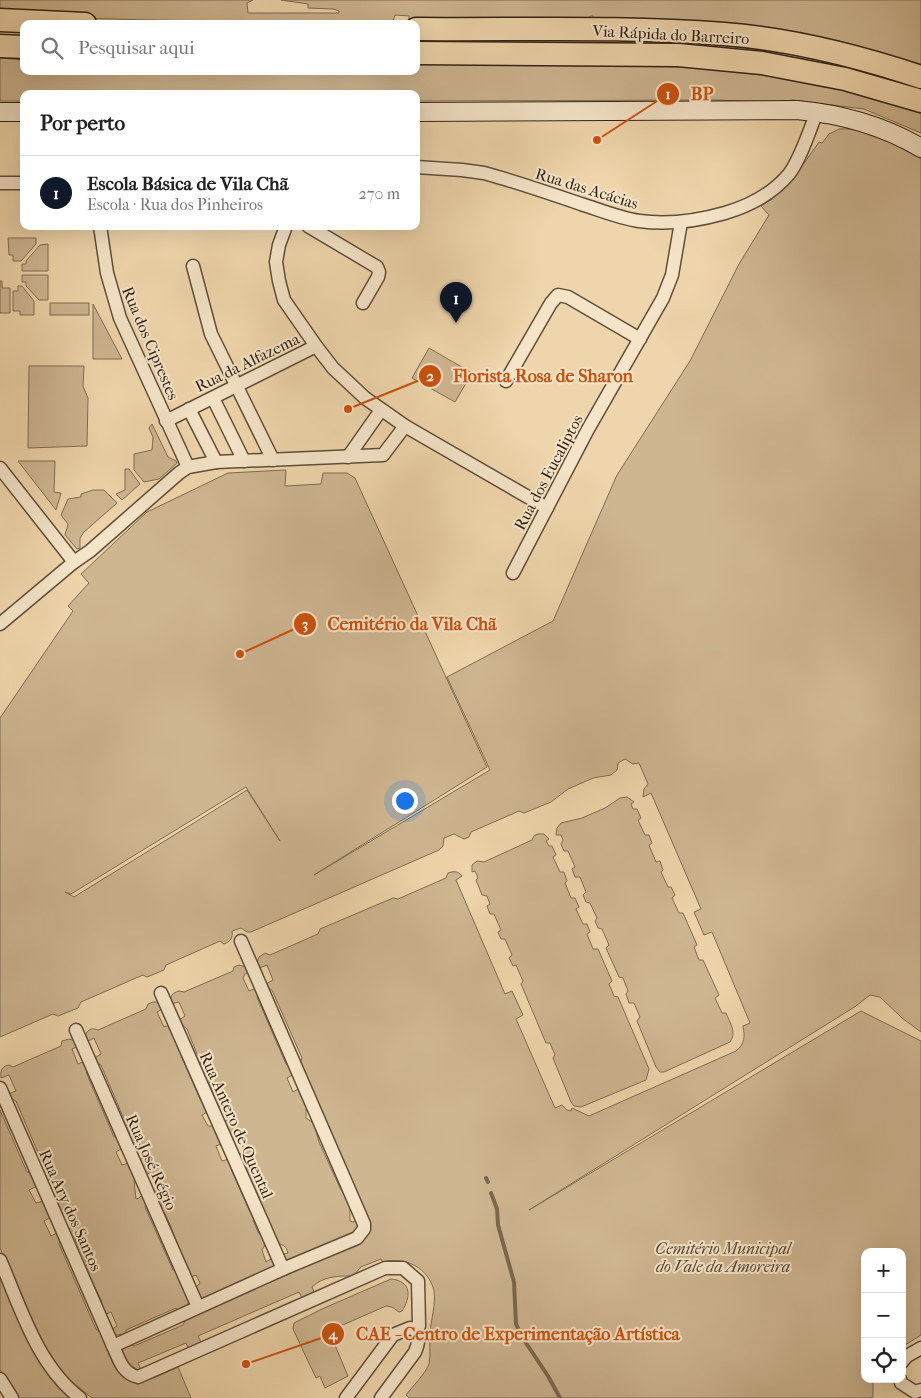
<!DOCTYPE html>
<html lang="pt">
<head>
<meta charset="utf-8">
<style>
  :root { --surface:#fff; --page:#f2f2f2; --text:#222; --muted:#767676; --line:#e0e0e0; --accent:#111827 }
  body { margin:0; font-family:"IM FELL French Canon",serif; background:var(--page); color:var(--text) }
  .controls { position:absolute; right:15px; bottom:15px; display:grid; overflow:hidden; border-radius:10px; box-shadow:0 5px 20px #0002 }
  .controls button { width:45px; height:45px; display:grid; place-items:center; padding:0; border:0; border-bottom:1px solid var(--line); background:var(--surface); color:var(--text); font:25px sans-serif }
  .you { position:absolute; left:404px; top:800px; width:18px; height:18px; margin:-12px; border:4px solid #fff; border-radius:50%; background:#1a73e8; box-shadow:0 0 0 8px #1a73e833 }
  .badge { display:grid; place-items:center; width:32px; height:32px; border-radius:50%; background:var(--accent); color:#fff; font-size:16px; font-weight:700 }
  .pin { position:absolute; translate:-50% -41px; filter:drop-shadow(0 1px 2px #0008) }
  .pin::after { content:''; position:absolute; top:26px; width:18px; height:15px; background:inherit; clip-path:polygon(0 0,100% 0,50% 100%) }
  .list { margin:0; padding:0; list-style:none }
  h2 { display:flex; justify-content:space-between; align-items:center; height:65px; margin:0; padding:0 20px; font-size:21px }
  h2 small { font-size:16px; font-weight:400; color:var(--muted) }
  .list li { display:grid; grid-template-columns:32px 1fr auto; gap:15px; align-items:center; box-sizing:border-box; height:75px; padding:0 20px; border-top:1px solid var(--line) }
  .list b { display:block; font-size:19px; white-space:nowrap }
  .list p { margin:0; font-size:16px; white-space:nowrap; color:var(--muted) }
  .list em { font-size:16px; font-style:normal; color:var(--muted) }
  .icon { flex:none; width:28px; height:28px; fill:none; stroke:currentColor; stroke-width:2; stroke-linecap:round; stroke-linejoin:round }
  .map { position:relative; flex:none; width:921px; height:1398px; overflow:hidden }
  .search { position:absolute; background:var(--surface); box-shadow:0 5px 20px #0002; left:20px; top:20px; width:400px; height:55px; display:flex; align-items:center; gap:12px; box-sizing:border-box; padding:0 18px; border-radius:10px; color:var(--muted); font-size:19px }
  .panel { position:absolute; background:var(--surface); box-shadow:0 5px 20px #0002; left:20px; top:90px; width:400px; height:140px; border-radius:10px }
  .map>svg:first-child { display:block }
</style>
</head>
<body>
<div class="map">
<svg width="921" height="1398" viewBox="0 0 921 1398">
  <rect width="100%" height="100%" fill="#efd5ab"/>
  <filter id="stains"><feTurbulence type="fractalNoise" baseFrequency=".004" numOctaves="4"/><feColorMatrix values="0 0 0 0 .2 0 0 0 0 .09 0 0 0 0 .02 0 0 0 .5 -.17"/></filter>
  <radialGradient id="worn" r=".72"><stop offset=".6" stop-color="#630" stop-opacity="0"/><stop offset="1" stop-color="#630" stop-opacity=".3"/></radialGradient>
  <g fill="#ceb691" stroke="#7e6c52" fill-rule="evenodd">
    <path d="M0,0H253L247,3L248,13H339V11L333,9L308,8V4L281,0H921V67L595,20L593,16H590L586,21L409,20V16L395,15L393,21L374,22C249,21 125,22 0,14Z"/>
    <path d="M0,58L24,60V71H416V64L696,67L761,75L831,86L916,110L921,112V133L864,109L793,100L777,102L715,100L416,101V94H24V101H0Z"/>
    <path d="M839,129C868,127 896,145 921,159V1032L902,1018L880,997L870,995L856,1006L529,1210L861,1011L921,1041V1335L902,1347V1252H865V1379H873V1397L870,1398H409L406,1395C411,1388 426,1373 429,1364C431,1355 429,1343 430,1333C431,1320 436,1304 434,1291C429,1268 405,1256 383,1262L381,1259L361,1267L353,1276C337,1276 324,1276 312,1287L315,1294L303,1300L299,1292L198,1336L202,1344L189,1350L186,1343L138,1363L141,1370H130L122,1352L124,1347L129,1344L134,1346L183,1325L186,1319L287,1275L369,1230L300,1063L302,1058L272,990L268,988L266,984L273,980L267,965L259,968L257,963L259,957L265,953L270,955L318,934L320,929L393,898L398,899L446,878L448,873C454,871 458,871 462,876L456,880L505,994L512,991L523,1015L516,1019L555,1108L562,1105L567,1110L571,1111L572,1108L589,1116L736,1051C745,1044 745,1036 743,1026L750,1023L712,932L704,935L694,912L701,909L651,793L643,797L644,789L648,784L639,763L633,764L625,759L618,763L617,770L611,775L593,778L568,789L551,802L524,813L519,811L471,832L469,837L464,839L454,834L444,838L443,846L439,850L251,932H247L241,928L232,931C233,938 231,941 224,944L220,941L166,965L164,970L147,977L143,975L81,1002L78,1008L58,1016L53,1014L0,1037V718L73,611L68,606L89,583L81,574L147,512L228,473L286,470L285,486L321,484L323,473H347L355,478L487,767L314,875L490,770L447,677L553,621L617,475L690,361L739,264L769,215L761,206C787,191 802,166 819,142L822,143L829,134ZM246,787L280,841L247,790L74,897L65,892L71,894Z"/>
    <path d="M8,238H36V244L21,261H13V255H9Z"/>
    <path d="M48,244V271H22V264H26V261L40,245Z"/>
    <path d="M22,275H48V300H39L26,286V282H22Z"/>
    <path d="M0,281H2V288H10V313H0Z"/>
    <path d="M18,286H22L34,301V315H20V311H13V291H18Z"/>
    <rect x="50" y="303" width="39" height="12"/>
    <path d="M93,304L122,359H93Z"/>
    <path d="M429,348L472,373L455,402L412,378Z"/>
    <path d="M29,366H84L83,386L88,398L87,446L28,448Z"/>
    <path d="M152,424L168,457L176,461L177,463L159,479L144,482L134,470V454L152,450L153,437L149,428Z"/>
    <path d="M18,461H55L54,492L61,493L56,510Z"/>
    <path d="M125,469H129L140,484L122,500L116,494L125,490Z"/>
    <path d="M93,490H104L117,503L84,532L80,538V548L77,549L65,535L68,524L61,515L68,499L81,497V494Z"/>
    <path d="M627,797L634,802L631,804L633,809H637L641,818L638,820L645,835H649L652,843L649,845L656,862L660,861L663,870L661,872L668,887H671L675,895L672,898L679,913H683L697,945L694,947L699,960H703L719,995L715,998L722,1013H726C730,1023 737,1032 730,1042L664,1072H660L656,1067L637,1021L640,1017L634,1003H629L626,994L628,991L623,978L619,977L606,948L609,945L602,929L598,928L595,921L597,918L590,903L586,902L583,895L586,892L580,877H575L572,869L575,867L568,851H564L561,844L563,840L561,835H556L557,828L561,823L582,818L605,808L620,798Z"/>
    <path d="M537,834H544L549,839L546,841L549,846H552L556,855L553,857L560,872H564L567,881L565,883L571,898H575L579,907L576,909L583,924H587L590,932L587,934L593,949H598L612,981L609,984L614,996L618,997L649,1069L646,1080L581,1107L574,1106L571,1102L553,1058L555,1055L550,1043H546L521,984L523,981L516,965L513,966L509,958L512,955L505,939H501L498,932L501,930L494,914H490L487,906L490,904L487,896L482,895L476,880L478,878L475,871L472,872V865L477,861L484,862L532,840L534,836Z"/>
    <path d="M239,965L246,967L249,972L245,974L243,978L249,991L256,988L259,994L257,997L286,1064L290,1066L294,1074L287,1078L293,1092L300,1088L309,1108L306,1109V1118L312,1122L313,1120L319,1142L340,1188L351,1206L350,1210V1221L353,1222L358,1220L360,1228L357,1233L291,1263L285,1260L281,1255L288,1253C286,1243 279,1246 274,1239C269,1234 262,1209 258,1201L259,1197L246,1173L247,1167L245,1163H242L238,1155L245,1151L238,1136L231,1139L223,1123L229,1118L224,1105L216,1107L212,1099L214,1095L206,1073L201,1071L199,1069L201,1064L187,1029L181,1024L179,1020L185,1016L179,1002L171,1004C170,996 172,993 179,991L184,992L233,971L234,967Z"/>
    <path d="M153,1002H158L164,1008L157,1012L164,1027L172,1024L177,1046L200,1099L209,1111L202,1115L208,1126H216L223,1143L216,1146L222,1161L229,1159L233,1167L231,1169L250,1212H253L255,1218L253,1220L258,1232L266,1243L262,1250L266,1262L274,1257L276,1268L249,1278H247L200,1300L194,1290L200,1283L196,1275L189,1278C183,1262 170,1218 161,1208L162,1204L160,1200H155L152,1193L158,1188L153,1174L150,1173L144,1175L138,1161L144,1156L139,1143L137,1141L131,1144L129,1131L101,1065L95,1062L93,1059L101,1054L94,1038L86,1042C84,1033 89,1026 98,1030L146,1009L148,1004Z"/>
    <path d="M69,1039L75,1041L79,1046L72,1049L78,1064L85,1061L89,1069L86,1072L114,1137H116V1135L123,1148L116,1152L122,1165L129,1163L136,1179L134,1181L136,1199L139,1198L143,1194L147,1200L145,1207L173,1270H176L189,1300L187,1307L179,1312L176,1308L126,1330V1334L116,1335L111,1330L117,1326L111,1312L104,1315L101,1307L102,1302L89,1275V1271L85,1267L87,1265L74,1237L69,1235L68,1229L74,1226L66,1211L60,1215L52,1197L60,1193L53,1179L48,1180L47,1183L42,1173L45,1169L16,1101L10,1098L8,1094L16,1091L9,1075L1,1078C0,1071 2,1066 9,1065L13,1067L61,1046L62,1041Z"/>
    <path d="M0,1110L27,1172L31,1173L37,1186L29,1190L36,1203L44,1201L51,1217L44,1221L51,1236L57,1233L60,1239L59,1244L96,1329L101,1333C109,1351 117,1389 144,1381C156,1378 167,1372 178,1367L191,1398H92L77,1386H75L56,1366L40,1340L0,1248Z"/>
    <path d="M0,1273L38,1359L71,1398H18L4,1378L0,1369Z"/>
    <path d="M391,1279C412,1281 411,1297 402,1311L399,1312L392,1307L386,1306L329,1331L348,1376L325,1388L320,1376L316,1378L293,1329L294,1323L322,1309Z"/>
  </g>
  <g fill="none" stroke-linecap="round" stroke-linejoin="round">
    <g stroke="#7b6850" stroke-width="4">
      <path d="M486,1178L488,1182"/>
      <path d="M491,1193L497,1209L498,1225L514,1282L516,1324L522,1337L548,1376L560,1398"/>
    </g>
    <defs>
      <g id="street">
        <path d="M416,167L462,170L484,173C517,182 549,193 581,204C600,210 619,218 639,221C668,225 697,221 725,213C749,206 773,193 789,174C801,158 809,131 817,112"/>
        <path d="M0,183H24"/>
        <path d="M100,226L107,273L120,318L188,467"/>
        <path d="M286,226L279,245L276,262L279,281L284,300L316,346L333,368L365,398L405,426L547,508"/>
        <path d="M308,226L377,267L379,272L378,277L363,303"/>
        <path d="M193,266L211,334L273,460"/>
        <path d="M506,381L551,303L558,295L568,297L640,339"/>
        <path d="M213,398L244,461"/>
        <path d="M189,409L216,462"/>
        <path d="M166,421L316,346"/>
        <path d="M348,457L381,410"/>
        <path d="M0,468L74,562"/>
        <path d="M513,573L587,431L663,298L672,275L681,222"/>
        <path d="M0,624L74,562L90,551L179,473L188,467L216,462L383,455L405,426"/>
        <path d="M241,941L364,1224V1229L357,1238L283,1269L113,1346C119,1359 122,1373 138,1377L385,1268H403L418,1281L419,1326L416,1330C420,1337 418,1345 415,1352L381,1398"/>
        <path d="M161,993L283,1269"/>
        <path d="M76,1030L198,1307"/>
        <path d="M0,1088L113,1346"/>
        <path d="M0,1260C21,1308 37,1365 80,1398"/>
        <path d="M902,1362L907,1356L921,1348"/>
        <path d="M0,1379L12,1398"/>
        <path d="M900,1379L901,1383L915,1392L921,1390"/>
        <path d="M346,1398L393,1335L410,1328L416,1330"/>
      </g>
      <g id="secondary">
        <path d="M0,112H24"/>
        <path d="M416,112L797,110C841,114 884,126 921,148"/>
      </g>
      <g id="highway">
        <path d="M0,20L85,24"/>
        <path d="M416,29C519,30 622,26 724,34C791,39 858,56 921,77"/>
        <path d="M0,46L24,47"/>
        <path d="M416,53L678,55L762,63L845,79L921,101"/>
      </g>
    </defs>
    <use href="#street" stroke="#5f4e3a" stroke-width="15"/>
    <use href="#secondary" stroke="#2f2114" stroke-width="20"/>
    <use href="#highway" stroke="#2f2114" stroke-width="25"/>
    <use href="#street" stroke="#f5e4c8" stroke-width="12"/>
    <use href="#secondary" stroke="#f5e4c8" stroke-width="18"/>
    <use href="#highway" stroke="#efd5ab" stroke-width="22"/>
  </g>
  <g text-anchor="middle" stroke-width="4" stroke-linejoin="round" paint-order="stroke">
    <g font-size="16" fill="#2f2114" stroke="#f5e4c8">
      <text transform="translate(671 34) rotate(3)" y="6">Via Rápida do Barreiro</text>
      <text transform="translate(587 188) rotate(17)" y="6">Rua das Acácias</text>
      <text transform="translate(151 343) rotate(67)" y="6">Rua dos Ciprestes</text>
      <text transform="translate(247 362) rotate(-26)" y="6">Rua da Alfazema</text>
      <text transform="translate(548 472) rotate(-62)" y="6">Rua dos Eucaliptos</text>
      <text transform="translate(237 1125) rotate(66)" y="6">Rua Antero de Quental</text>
      <text transform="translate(152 1162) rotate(66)" y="6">Rua José Régio</text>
      <text transform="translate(71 1210) rotate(66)" y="6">Rua Ary dos Santos</text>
    </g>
    <g font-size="16" font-style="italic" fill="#574633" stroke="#f5e4c8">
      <text x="723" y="1254">Cemitério Municipal<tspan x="723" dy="18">do Vale da Amoreira</tspan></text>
    </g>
  </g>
  <path fill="none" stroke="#cc510d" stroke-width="2" d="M597 140L668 94M348 409L430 376M240 654L305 624M246 1364L333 1334"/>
  <g fill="#cc510d" stroke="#f5e4c8" stroke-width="2">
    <circle cx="597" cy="140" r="5"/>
    <circle cx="348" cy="409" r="5"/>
    <circle cx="240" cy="654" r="5"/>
    <circle cx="246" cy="1364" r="5"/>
    <circle cx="668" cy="94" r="12"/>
    <circle cx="430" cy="376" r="12"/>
    <circle cx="305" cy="624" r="12"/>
    <circle cx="333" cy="1334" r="12"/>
  </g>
  <g font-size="15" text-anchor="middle" font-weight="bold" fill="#fff">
    <text x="668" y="99">1</text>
    <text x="430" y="381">2</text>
    <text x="305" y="629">3</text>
    <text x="333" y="1339">4</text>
  </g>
  <g font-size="18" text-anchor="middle" font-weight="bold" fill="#cc510d" stroke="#f5e4c8" stroke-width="4" stroke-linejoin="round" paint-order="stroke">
    <text x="702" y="100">BP</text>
    <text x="543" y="382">Florista Rosa de Sharon</text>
    <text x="412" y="630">Cemitério da Vila Chã</text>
    <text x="518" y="1340">CAE - Centro de Experimentação Artística</text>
  </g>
  <rect width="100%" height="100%" filter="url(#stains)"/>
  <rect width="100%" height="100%" fill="url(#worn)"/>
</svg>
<div class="controls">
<button>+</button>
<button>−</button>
<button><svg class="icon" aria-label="locate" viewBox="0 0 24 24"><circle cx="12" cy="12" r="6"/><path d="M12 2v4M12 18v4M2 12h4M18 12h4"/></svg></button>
</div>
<div class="you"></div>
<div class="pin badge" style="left:456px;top:323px">1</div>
<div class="search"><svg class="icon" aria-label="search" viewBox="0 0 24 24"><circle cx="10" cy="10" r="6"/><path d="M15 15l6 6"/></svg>Pesquisar aqui</div>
<section class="panel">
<h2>Por perto<small></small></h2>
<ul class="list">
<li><span class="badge">1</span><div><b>Escola Básica de Vila Chã</b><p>Escola · Rua dos Pinheiros</p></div><em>270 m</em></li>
</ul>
</section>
</div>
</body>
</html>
